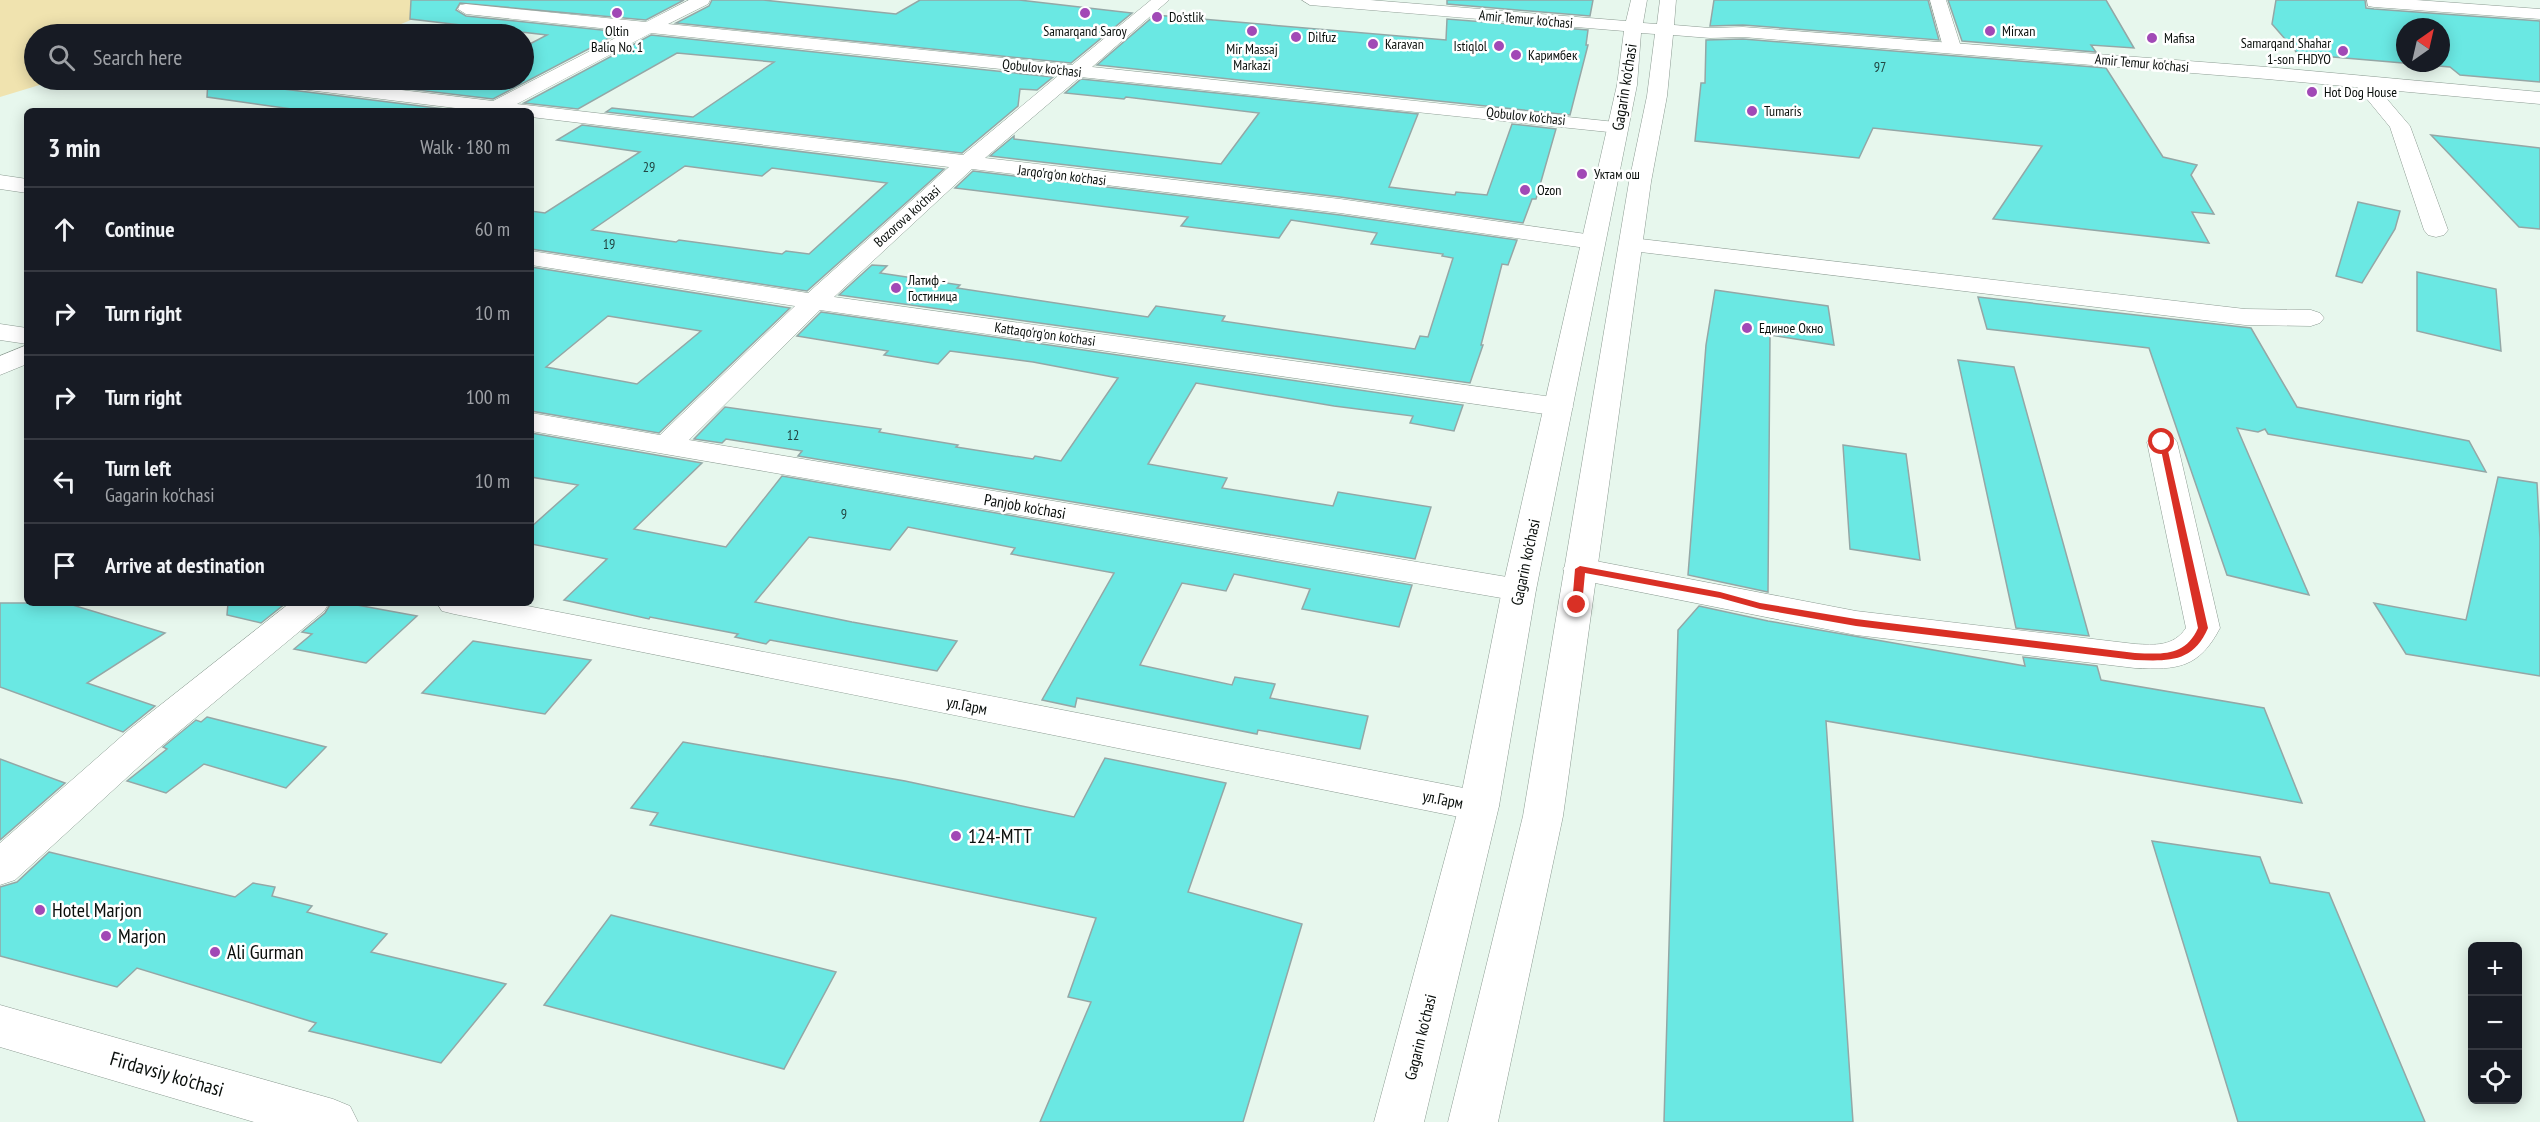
<!DOCTYPE html>
<html lang="en">
<head>
<meta charset="utf-8">
<style>
  :root { --surface:#171b24; --page:#242831; --text:#f1f3f6; --muted:#9ea1a6; --line:#363941 }
  body { margin:0; font-family:"PT Sans Narrow",sans-serif; background:var(--page); color:var(--text) }
  .controls { position:absolute; right:18px; bottom:18px; display:grid; overflow:hidden; border-radius:9px; box-shadow:0 3px 15px #0003 }
  .controls button { width:54px; height:54px; display:grid; place-items:center; padding:0; border:0; border-bottom:2px solid var(--line); background:var(--surface); color:var(--text); font:30px sans-serif }
  .compass { position:absolute; left:2396px; top:18px; width:54px; height:54px; border-radius:50%; background:var(--surface); box-shadow:0 3px 15px #0003; rotate:34deg }
  .stop { position:absolute; width:18px; height:18px; margin:-14px; border:4px solid #d93025; border-radius:50%; background:#fff }
  .stop.end { background:#d93025; border-color:#fff; box-shadow:0 2px 6px #0008 }
  .list { margin:0; padding:0; list-style:none }
  h2 { display:flex; justify-content:space-between; align-items:center; height:78px; margin:0; padding:0 24px; font-size:26px }
  h2 small { font-size:20px; font-weight:400; color:var(--muted) }
  .list li { display:grid; grid-template-columns:39px 1fr auto; gap:18px; align-items:center; box-sizing:border-box; height:84px; padding:0 24px; border-top:2px solid var(--line) }
  .list b { display:block; font-size:22px; white-space:nowrap }
  .list p { margin:0; font-size:20px; white-space:nowrap; color:var(--muted) }
  .list em { font-size:20px; font-style:normal; color:var(--muted) }
  .icon { flex:none; width:33px; height:33px; fill:none; stroke:currentColor; stroke-width:2; stroke-linecap:round; stroke-linejoin:round }
  .map { position:relative; flex:none; width:2540px; height:1122px; overflow:hidden }
  .search { position:absolute; background:var(--surface); box-shadow:0 3px 15px #0003; left:24px; top:24px; width:510px; height:66px; display:flex; align-items:center; gap:15px; box-sizing:border-box; padding:0 21px; border-radius:33px; color:var(--muted); font-size:22px }
  .panel { position:absolute; background:var(--surface); box-shadow:0 3px 15px #0003; left:24px; top:108px; width:510px; height:498px; border-radius:9px }
  .map>svg:first-child { display:block }
</style>
</head>
<body>
<div class="map">
<svg width="2540" height="1122" viewBox="0 0 2540 1122">
  <rect width="100%" height="100%" fill="#e7f7ed"/>
  <path fill="#f0e3af" d="M0,0H459L377,34H34V80H56L0,97Z"/>
  <g fill="#6ae8e3" stroke="#94a7a6" stroke-width="1.5" fill-rule="evenodd">
    <path d="M411,0H684L646,20L460,3L456,10L466,16L621,32L493,99L333,80H524V47L547,35L410,19Z"/>
    <path d="M712,0H763L896,14L920,0H1019L1132,13L1071,63L676,23L709,6Z"/>
    <path d="M1447,0H1593L1590,16L1447,4Z"/>
    <path d="M1714,0H1928L1939,40L1743,25L1710,26Z"/>
    <path d="M1948,0H2106L2134,48L2091,45L2096,52L1962,41Z"/>
    <path d="M2276,0H2365L2366,8L2374,9L2540,21V82L2460,75L2450,67L2298,54L2272,24ZM2405,27H2441V63H2405Z"/>
    <path d="M1155,15L1446,40L1447,19L1588,30L1586,45H1588L1570,115L1097,65Z"/>
    <path d="M651,35L1053,77L1037,90L1020,89L1018,106L962,153L606,112L612,108L693,117L774,62L677,53L578,109L524,103Z"/>
    <path d="M1743,39L2106,68L2163,157L2197,165L2191,175L2214,214L2192,212L2209,243L1993,219L2042,146L1873,128L1859,158L1695,141L1701,83H1705L1706,40Z"/>
    <path d="M1081,79L1418,114L1389,187L1455,195L1456,192L1487,195L1512,124L1556,129L1536,199H1532L1523,223L1340,197L990,156L1014,136V139L1221,164L1259,113L1126,97L1124,99L1065,93Z"/>
    <path d="M208,80H264L267,86L275,88L461,111H306L207,97Z"/>
    <path d="M582,125L944,169L807,291L531,249V211L545,213L640,152L557,140ZM685,166L762,176L772,168L887,183L809,254L786,251L782,254L679,240L676,242L592,230Z"/>
    <path d="M2431,135L2540,148V229L2519,227Z"/>
    <path d="M973,171L1340,215L1517,240L1508,265L1502,264L1481,345H1483L1470,383L839,295L872,265L887,266L880,273L960,285L957,288L1148,317L1156,306L1225,316L1222,321L1415,349L1420,336L1428,337L1453,258L1442,256L1443,254L1371,244L1377,233L1291,220L1279,238L1181,226L1188,217L955,188Z"/>
    <path d="M2358,202L2400,211L2395,229L2362,283L2336,276Z"/>
    <path d="M531,267L790,308L659,433L531,411ZM608,316L701,331L637,384L546,367Z"/>
    <path d="M2417,272L2496,289L2501,351L2417,331Z"/>
    <path d="M1715,290L1828,306L1834,345L1770,335L1768,592L1688,575L1706,345Z"/>
    <path d="M1978,297L2251,328L2297,407L2469,441L2486,472L2268,434L2265,429L2258,432L2237,428L2309,595L2227,575L2149,348L1987,329Z"/>
    <path d="M821,312L1463,405L1454,431L1410,423L1413,416L1334,406L1196,383L1148,464L1227,478L1222,488L1333,506L1338,492L1431,507L1415,559L798,456L802,451L726,439L722,443L694,439L725,407L881,429L879,432L958,445L956,447L1033,459L1035,456L1061,461L1118,378L1033,362L950,351L938,364L884,355L888,351L797,336Z"/>
    <path d="M1958,360L2014,367L2089,636L2016,628Z"/>
    <path d="M531,433L702,463L634,529L726,547L782,476L1412,585L1399,627L1302,609L1310,589L1234,574L1226,591L1182,583L1140,665L1232,685L1235,677L1275,684L1270,698L1368,716L1360,749L1258,730L1257,734L1077,698L1075,707L1042,700L1114,573L1011,554L1015,548L908,527L890,550L809,537L755,602L852,622L957,641L937,671L770,640L766,644L735,637L738,634L650,617L649,619L564,600L607,559L531,544V527L578,485L531,477Z"/>
    <path d="M1843,445L1906,454L1920,560L1850,549Z"/>
    <path d="M2498,477L2537,483L2540,539V676L2406,654L2374,603L2466,620Z"/>
    <path d="M0,603H66L165,633L87,683L155,706L123,732L0,687Z"/>
    <path d="M228,603H286L261,623L227,615Z"/>
    <path d="M331,603H346L417,616L366,663L294,649L312,634L302,632L325,613Z"/>
    <path d="M1699,606L1768,621L2025,666L2023,657L2097,666L2101,680L2264,708L2302,803L1826,721L1853,1122H1664L1678,630Z"/>
    <path d="M473,641L591,660L545,714L422,693Z"/>
    <path d="M207,717L326,747L286,788L204,764L166,793L127,781L167,749L163,747L196,720L201,722Z"/>
    <path d="M683,742L905,781L1074,817L1105,758L1226,783L1188,892L1302,924L1243,1122H1040L1091,1002L1068,997L1096,918L650,825L658,813L631,808Z"/>
    <path d="M0,759L65,783L0,840Z"/>
    <path d="M2152,841L2260,857L2270,883L2329,893L2425,1122H2238Z"/>
    <path d="M49,852L235,897L253,883L275,887L272,896L312,906L307,912L387,934L371,952L506,984L441,1063L309,1031L316,1023L137,968L117,987L0,956V887L17,882Z"/>
    <path d="M611,915L836,972L784,1069L544,1005Z"/>
  </g>
  <g fill="none" stroke-linecap="round" stroke-linejoin="round">
    <defs>
      <g id="minor">
        <path d="M689,0H710L708,4L668,24L1072,65L1151,0H1169L1092,67L1625,123L1628,127L1625,131L1618,133L1080,77L985,158L1340,199L1593,235L1601,237L1605,242L1601,247L1593,249L1340,213L972,169L834,297L1559,398L1569,401L1573,407L1569,413L1559,416L820,310L689,440L1519,579L1531,582L1536,590L1531,598L1519,601L531,431V413L660,435L795,306L531,265V251L808,293L949,167L531,117V111H480L275,86L268,84L266,80H318L493,101L629,31L466,14L458,9L460,5L466,4L646,22ZM651,33L1059,75L963,155L517,104Z"/>
        <path d="M1930,0H1946L1961,47L1958,51H1946L1943,47Z"/>
        <path d="M2367,0H2416L2540,9V19L2374,7L2368,6Z"/>
        <path d="M2362,76L2369,78L2410,126L2448,230L2444,235L2436,237L2428,235L2424,230L2390,127L2353,82L2355,78Z"/>
        <path d="M0,175L27,179V193L0,189Z"/>
        <path d="M1632,238L2245,309L2311,310L2320,313L2324,318L2320,323L2311,326L2245,325L1624,250L1620,245L1624,240Z"/>
        <path d="M0,324L27,328V344L0,340Z"/>
        <path d="M27,345V364L0,375V356Z"/>
        <path d="M2162,433L2172,436L2177,442L2220,628C2199,668 2178,670 2135,668L1856,635L1580,580L1568,576L1563,569L1568,562L1580,558L1856,611L2135,644C2155,645 2173,647 2186,628L2147,442L2152,436Z"/>
        <path d="M290,603H329L324,611L158,749L15,880L0,885V843L130,729Z"/>
        <path d="M437,603H512L1479,791L1493,795L1499,806L1493,817L1479,821L454,614L442,611Z"/>
      </g>
      <g id="major">
        <path d="M1302,0H1370L1626,21L1631,0H1647L1643,23L1657,24L1660,0H1676L1674,25L1710,28L1743,27L2267,67L2540,92V104L2267,79L1743,37L1710,38L1673,35L1667,96L1651,182L1563,816L1498,1122H1448L1523,816L1629,182L1647,96L1655,34L1641,33L1637,85L1536,590L1499,806L1424,1122H1374L1459,806L1502,590L1617,85L1624,31L1310,5Z"/>
        <path d="M0,1005L333,1099L350,1106L358,1122H254L0,1047Z"/>
      </g>
    </defs>
    <use href="#minor" stroke="#8c9b92" stroke-width="1"/>
    <use href="#major" stroke="#8c9b92" stroke-width="1"/>
    <use href="#minor" fill="#fff" fill-rule="evenodd"/>
    <use href="#major" fill="#fff" fill-rule="evenodd"/>
  </g>
  <path fill="#d93025" d="M2159,440L2166,442L2208,628C2193,663 2168,661 2135,660L1856,626L1760,609L1720,598L1585,573L1582,605L1577,608L1572,605L1575,569L1580,566L1720,592L1760,603L1856,619L2135,653C2162,654 2185,657 2198,628Z"/>
  <g fill="#a149b6" stroke="#fff" stroke-width="2">
    <circle cx="617" cy="13" r="6"/>
    <circle cx="1085" cy="13" r="6"/>
    <circle cx="1157" cy="17" r="6"/>
    <circle cx="1252" cy="31" r="6"/>
    <circle cx="1990" cy="31" r="6"/>
    <circle cx="1296" cy="37" r="6"/>
    <circle cx="2152" cy="38" r="6"/>
    <circle cx="1373" cy="44" r="6"/>
    <circle cx="1499" cy="46" r="6"/>
    <circle cx="2343" cy="51" r="6"/>
    <circle cx="1516" cy="55" r="6"/>
    <circle cx="2312" cy="92" r="6"/>
    <circle cx="1752" cy="111" r="6"/>
    <circle cx="1582" cy="174" r="6"/>
    <circle cx="1525" cy="190" r="6"/>
    <circle cx="896" cy="288" r="6"/>
    <circle cx="1747" cy="328" r="6"/>
    <circle cx="956" cy="836" r="6"/>
    <circle cx="40" cy="910" r="6"/>
    <circle cx="106" cy="936" r="6"/>
    <circle cx="215" cy="952" r="6"/>
  </g>
  <g text-anchor="middle" stroke-width="5" stroke-linejoin="round" paint-order="stroke">
    <g font-size="14" fill="#090e0b" stroke="#fff" text-anchor="start">
      <text x="1169" y="22">Do'stlik</text>
      <text x="617" y="36" text-anchor="middle">Oltin<tspan x="617" dy="16">Baliq No. 1</tspan></text>
      <text x="1085" y="36" text-anchor="middle">Samarqand Saroy</text>
      <text x="2002" y="36">Mirxan</text>
      <text x="1308" y="42">Dilfuz</text>
      <text x="2164" y="43">Mafisa</text>
      <text x="2331" y="48" text-anchor="end">Samarqand Shahar<tspan x="2331" dy="16">1-son FHDYO</tspan></text>
      <text x="1385" y="49">Karavan</text>
      <text x="1487" y="51" text-anchor="end">Istiqlol</text>
      <text x="1252" y="54" text-anchor="middle">Mir Massaj<tspan x="1252" dy="16">Markazi</tspan></text>
      <text x="1528" y="60">Каримбек</text>
      <text x="2324" y="97">Hot Dog House</text>
      <text x="1764" y="116">Tumaris</text>
      <text x="1594" y="179">Уктам ош</text>
      <text x="1537" y="195">Ozon</text>
      <text x="908" y="285">Латиф -<tspan x="908" dy="16">Гостиница</tspan></text>
      <text x="1759" y="333">Единое Окно</text>
    </g>
    <g font-size="14" fill="#090e0b" stroke="#fff">
      <text transform="translate(1526 19) rotate(5)" y="5">Amir Temur ko'chasi</text>
      <text transform="translate(2142 63) rotate(5)" y="5">Amir Temur ko'chasi</text>
      <text transform="translate(1042 68) rotate(6)" y="5">Qobulov ko'chasi</text>
      <text transform="translate(1526 116) rotate(6)" y="5">Qobulov ko'chasi</text>
      <text transform="translate(1062 175) rotate(7)" y="5">Jarqo'rg'on ko'chasi</text>
      <text transform="translate(907 216) rotate(-42)" y="5">Bozorova ko'chasi</text>
      <text transform="translate(1045 334) rotate(8)" y="5">Kattaqo'rg'on ko'chasi</text>
    </g>
    <g font-size="14" fill="#214441">
      <text x="1880" y="72">97</text>
      <text x="649" y="172">29</text>
      <text x="609" y="249">19</text>
      <text x="793" y="440">12</text>
      <text x="844" y="519">9</text>
    </g>
    <g font-size="16" fill="#090e0b" stroke="#fff">
      <text transform="translate(1624 87) rotate(-81)" y="6">Gagarin ko'chasi</text>
      <text transform="translate(1025 506) rotate(10)" y="6">Panjob ko'chasi</text>
      <text transform="translate(1525 562) rotate(-78)" y="6">Gagarin ko'chasi</text>
      <text transform="translate(967 705) rotate(11)" y="6">ул.Гарм</text>
      <text transform="translate(1443 799) rotate(11)" y="6">ул.Гарм</text>
      <text transform="translate(1420 1037) rotate(-76)" y="6">Gagarin ko'chasi</text>
    </g>
    <g font-size="20" fill="#090e0b" stroke="#fff" text-anchor="start">
      <text x="968" y="843">124-MTT</text>
      <text x="52" y="917">Hotel Marjon</text>
      <text x="118" y="943">Marjon</text>
      <text x="227" y="959">Ali Gurman</text>
    </g>
    <g font-size="20" fill="#090e0b" stroke="#fff">
      <text transform="translate(167 1074) rotate(16)" y="7">Firdavsiy ko'chasi</text>
    </g>
  </g>
</svg>
<div class="controls">
<button>+</button>
<button>−</button>
<button><svg class="icon" aria-label="locate" viewBox="0 0 24 24"><circle cx="12" cy="12" r="6"/><path d="M12 2v4M12 18v4M2 12h4M18 12h4"/></svg></button>
</div>
<svg class="compass" viewBox="-18 -18 36 36"><path d="M0-13l5 13h-10z" fill="#e53935"/><path d="M0 13l5-13h-10z" fill="#9ea1a6"/></svg>
<div class="stop" style="left:2162px;top:442px"></div>
<div class="stop end" style="left:1577px;top:605px"></div>
<div class="search"><svg class="icon" aria-label="search" viewBox="0 0 24 24"><circle cx="10" cy="10" r="6"/><path d="M15 15l6 6"/></svg>Search here</div>
<section class="panel">
<h2>3 min<small>Walk · 180 m</small></h2>
<ul class="list">
<li><svg class="icon" aria-label="ahead" viewBox="0 0 24 24"><path d="M12 20V5M6 11l6-6 6 6"/></svg><div><b>Continue</b></div><em>60 m</em></li>
<li><svg class="icon" aria-label="right" viewBox="0 0 24 24"><path d="M7 20v-9h11M14 6l5 5-5 5"/></svg><div><b>Turn right</b></div><em>10 m</em></li>
<li><svg class="icon" aria-label="right" viewBox="0 0 24 24"><path d="M7 20v-9h11M14 6l5 5-5 5"/></svg><div><b>Turn right</b></div><em>100 m</em></li>
<li><svg class="icon" aria-label="left" viewBox="0 0 24 24"><path d="M17 20v-9H6M10 6l-5 5 5 5"/></svg><div><b>Turn left</b><p>Gagarin ko'chasi</p></div><em>10 m</em></li>
<li><svg class="icon" aria-label="arrive" viewBox="0 0 24 24"><path d="M6 21V4h12l-3 4 3 4H6"/></svg><div><b>Arrive at destination</b></div></li>
</ul>
</section>
</div>
</body>
</html>
